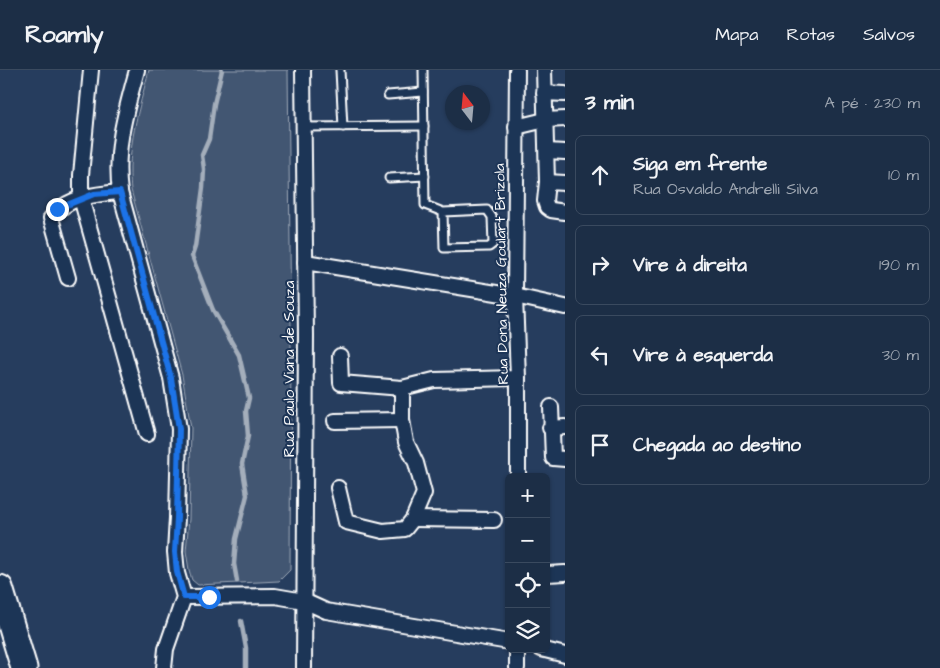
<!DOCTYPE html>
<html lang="pt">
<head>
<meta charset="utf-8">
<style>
  :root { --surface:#1c2e46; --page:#25364d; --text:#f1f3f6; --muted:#a0a8b3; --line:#3a4a5f }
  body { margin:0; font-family:"Architects Daughter",sans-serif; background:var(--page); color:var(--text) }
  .controls { position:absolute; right:15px; bottom:15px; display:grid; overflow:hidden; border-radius:8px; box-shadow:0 1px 4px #0004 }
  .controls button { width:45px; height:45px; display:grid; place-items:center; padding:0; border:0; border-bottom:1px solid var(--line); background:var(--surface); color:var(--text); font:25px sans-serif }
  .compass { position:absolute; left:445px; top:15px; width:45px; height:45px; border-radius:50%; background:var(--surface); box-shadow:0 1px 4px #0004; rotate:344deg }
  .stop { position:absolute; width:15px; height:15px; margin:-11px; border:4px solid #1a73e8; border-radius:50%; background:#fff }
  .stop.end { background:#1a73e8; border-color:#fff; box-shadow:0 1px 5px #0008 }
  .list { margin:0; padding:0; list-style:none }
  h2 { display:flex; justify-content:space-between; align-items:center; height:65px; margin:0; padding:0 20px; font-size:21px }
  h2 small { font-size:16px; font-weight:400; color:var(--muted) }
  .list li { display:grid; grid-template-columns:32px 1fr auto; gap:15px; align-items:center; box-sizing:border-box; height:80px; margin:0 10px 10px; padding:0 10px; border:1px solid var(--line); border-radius:8px }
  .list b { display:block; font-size:19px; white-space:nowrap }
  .list p { margin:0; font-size:16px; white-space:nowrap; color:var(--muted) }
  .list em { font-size:16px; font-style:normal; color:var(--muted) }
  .icon { flex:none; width:28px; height:28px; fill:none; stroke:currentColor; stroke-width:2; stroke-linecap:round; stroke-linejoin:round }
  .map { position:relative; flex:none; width:565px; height:598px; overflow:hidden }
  header { display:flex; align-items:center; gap:30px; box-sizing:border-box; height:70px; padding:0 25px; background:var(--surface); border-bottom:1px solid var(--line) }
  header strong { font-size:24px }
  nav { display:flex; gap:28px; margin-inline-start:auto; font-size:18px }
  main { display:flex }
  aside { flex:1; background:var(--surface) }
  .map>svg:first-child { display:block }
</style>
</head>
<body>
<header>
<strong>Roamly</strong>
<nav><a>Mapa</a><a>Rotas</a><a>Salvos</a></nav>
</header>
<main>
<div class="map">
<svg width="565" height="598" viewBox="0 0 565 598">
  <rect width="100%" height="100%" fill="#263d5e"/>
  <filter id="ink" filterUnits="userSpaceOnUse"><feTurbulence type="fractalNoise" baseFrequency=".02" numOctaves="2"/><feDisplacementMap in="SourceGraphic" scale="10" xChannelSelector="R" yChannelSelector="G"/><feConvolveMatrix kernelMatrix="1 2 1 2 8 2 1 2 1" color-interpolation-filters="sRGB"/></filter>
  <g filter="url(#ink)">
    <path fill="#425672" stroke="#a0aab8" d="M149,0H288L291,265L290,500L279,511L198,515L192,510L189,500L186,481L189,449L191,358L182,305L131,120C126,79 139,39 149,0Z"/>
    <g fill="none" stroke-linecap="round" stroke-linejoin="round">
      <g stroke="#a4aebb" stroke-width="4.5">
        <path d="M222,0L214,34L209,69L202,85L204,99L203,118L195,177L192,186L213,240L239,285L249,328L246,341L248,366L242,394L247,425L236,469L234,494L237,511"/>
        <path d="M241,551L246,578V598"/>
      </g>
      <defs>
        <g id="lane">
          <path d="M340,0L343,57"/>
          <path d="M423,0L425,135L443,142L444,178L489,177L493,174L492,147L487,140L443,142"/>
          <path d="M388,25L423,22"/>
          <path d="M303,57L424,56"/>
          <path d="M389,108L425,106"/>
        </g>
        <g id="street">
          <path d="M91,0L81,105V128L147,364"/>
          <path d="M137,0C126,40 114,80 120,122L171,308L179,359L177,448L175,482L177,503L184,527L166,579L164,598"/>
          <path d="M303,0L306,265L304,598"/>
          <path d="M517,0L515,226L518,308V407"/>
          <path d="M544,0L547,112L545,131L547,137L551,140L565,142"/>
          <path d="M544,23L565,24"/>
          <path d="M516,57L545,50L565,49"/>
          <path d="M547,81L565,82"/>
          <path d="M547,112L565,113"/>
          <path d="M305,192L515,226L565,237"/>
          <path d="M68,208L51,148C66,127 96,124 120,122"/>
          <path d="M340,286L341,313L402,318L434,310L518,308"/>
          <path d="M551,337L553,388L565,389"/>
          <path d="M335,351L402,350"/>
          <path d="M550,358L565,357"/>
          <path d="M338,418L346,452L383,461L405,459L413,449L424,423L416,393L406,372L402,350V318"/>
          <path d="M413,449L494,450"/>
          <path d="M547,504L565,503"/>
          <path d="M184,527L275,526L304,531L326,541L509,572"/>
          <path d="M541,579L565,585"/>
          <path d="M517,598V579"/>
        </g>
        <path id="highway" d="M0,518L24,598"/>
      </defs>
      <use href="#lane" stroke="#fff" stroke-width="11"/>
      <use href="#street" stroke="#fff" stroke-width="18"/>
      <use href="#highway" stroke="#fff" stroke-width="29"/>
      <use href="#lane" stroke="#1d3557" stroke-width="7"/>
      <use href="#street" stroke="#1d3557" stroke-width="14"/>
      <use href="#highway" stroke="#1d3557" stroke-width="25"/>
    </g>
  </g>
  <g fill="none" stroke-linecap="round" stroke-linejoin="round" filter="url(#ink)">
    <path stroke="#1a73e8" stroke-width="6" d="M57,139L94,124L120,122L171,308L179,359L177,448L175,482L177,502L184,527H209"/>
  </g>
  <g text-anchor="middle" stroke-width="4" stroke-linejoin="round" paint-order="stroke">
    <g font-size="15" fill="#fff" stroke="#1d3557">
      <text transform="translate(501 204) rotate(-91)" y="5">Rua Dona Neuza Goulart Brizola</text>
      <text transform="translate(289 299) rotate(-90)" y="5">Rua Paulo Viana de Souza</text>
    </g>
  </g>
</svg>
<div class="controls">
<button>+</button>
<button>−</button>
<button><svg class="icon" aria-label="locate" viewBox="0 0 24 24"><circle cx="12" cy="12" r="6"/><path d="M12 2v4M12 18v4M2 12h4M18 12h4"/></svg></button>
<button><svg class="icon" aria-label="layers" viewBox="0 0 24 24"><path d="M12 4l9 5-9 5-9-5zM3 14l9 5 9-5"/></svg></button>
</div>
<svg class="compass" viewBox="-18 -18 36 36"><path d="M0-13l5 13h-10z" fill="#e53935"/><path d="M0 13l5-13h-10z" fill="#a0a8b3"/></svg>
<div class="stop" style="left:209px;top:527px"></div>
<div class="stop end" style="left:57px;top:139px"></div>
</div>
<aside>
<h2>3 min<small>A pé · 230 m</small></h2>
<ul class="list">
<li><svg class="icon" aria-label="ahead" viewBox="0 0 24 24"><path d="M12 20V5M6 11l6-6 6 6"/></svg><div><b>Siga em frente</b><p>Rua Osvaldo Andrelli Silva</p></div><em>10 m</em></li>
<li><svg class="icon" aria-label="right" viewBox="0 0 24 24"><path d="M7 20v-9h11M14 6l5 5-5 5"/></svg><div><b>Vire à direita</b></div><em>190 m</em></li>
<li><svg class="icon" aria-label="left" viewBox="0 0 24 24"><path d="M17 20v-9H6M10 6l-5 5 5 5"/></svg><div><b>Vire à esquerda</b></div><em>30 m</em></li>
<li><svg class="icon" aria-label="arrive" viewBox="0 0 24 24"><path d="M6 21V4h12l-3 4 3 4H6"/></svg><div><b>Chegada ao destino</b></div></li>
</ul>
</aside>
</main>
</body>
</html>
